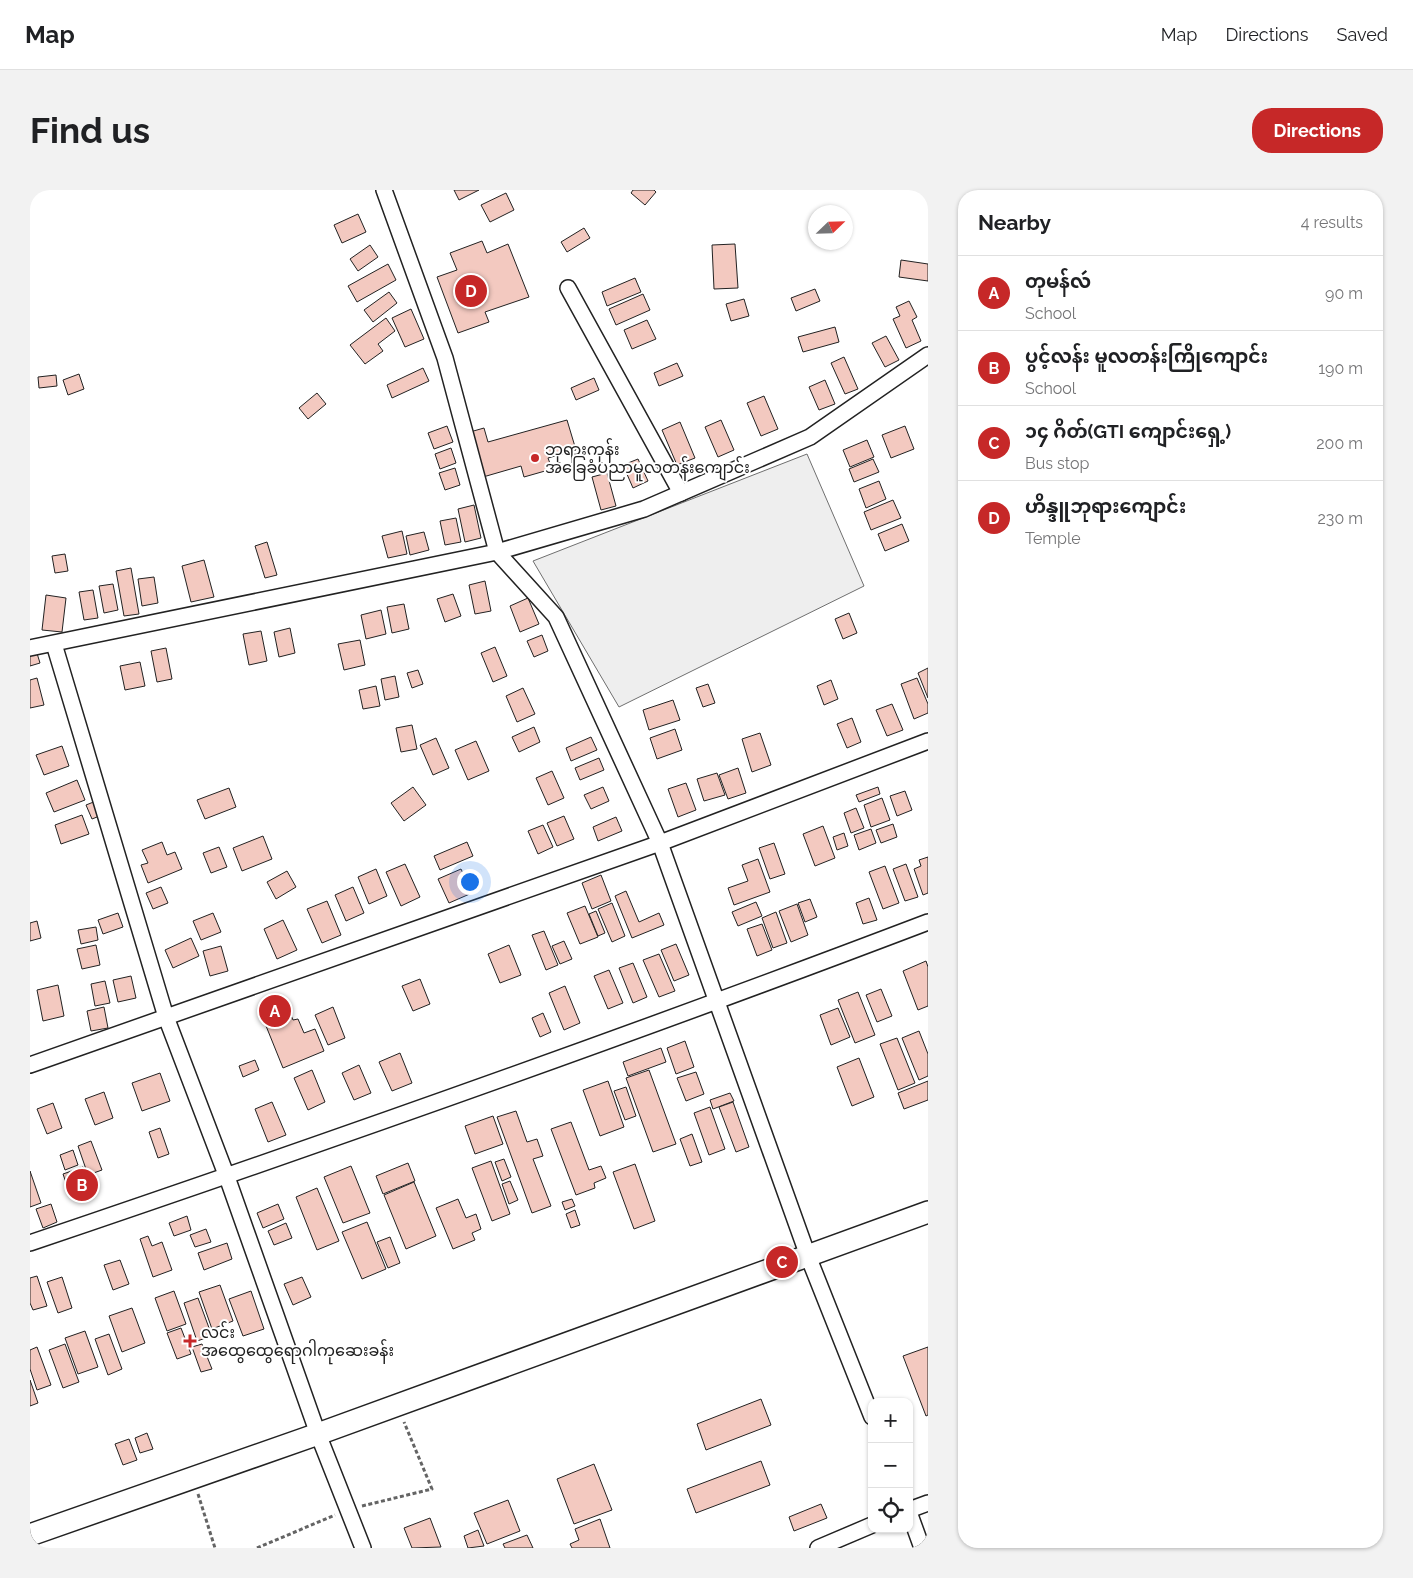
<!DOCTYPE html>
<html lang="en">
<head>
<meta charset="utf-8">
<style>
  :root { --surface:#fff; --page:#f2f2f2; --text:#202124; --muted:#757577; --line:#e0e0e0; --accent:#c62828 }
  body { margin:0; font-family:Raleway,"Noto Sans Myanmar",sans-serif; background:var(--page); color:var(--text) }
  .controls { position:absolute; right:15px; bottom:15px; display:grid; overflow:hidden; border-radius:10px; box-shadow:0 1px 4px #0004 }
  .controls button { width:45px; height:45px; display:grid; place-items:center; padding:0; border:0; border-bottom:1px solid var(--line); background:var(--surface); color:var(--text); font:25px sans-serif }
  .compass { position:absolute; left:778px; top:15px; width:45px; height:45px; border-radius:50%; background:var(--surface); box-shadow:0 1px 4px #0004; rotate:67deg }
  .you { position:absolute; left:439px; top:691px; width:18px; height:18px; margin:-12px; border:4px solid #fff; border-radius:50%; background:#1a73e8; box-shadow:0 0 0 8px #1a73e833 }
  .badge { display:grid; place-items:center; width:32px; height:32px; border-radius:50%; background:var(--accent); color:#fff; font-size:16px; font-weight:700 }
  .pin { position:absolute; translate:-50% -50%; border:2px solid #fff; box-shadow:0 1px 5px #0006 }
  .list { margin:0; padding:0; list-style:none }
  h2 { display:flex; justify-content:space-between; align-items:center; height:65px; margin:0; padding:0 20px; font-size:21px }
  h2 small { font-size:16px; font-weight:400; color:var(--muted) }
  .list li { display:grid; grid-template-columns:32px 1fr auto; gap:15px; align-items:center; box-sizing:border-box; height:75px; padding:0 20px; border-top:1px solid var(--line) }
  .list b { display:block; font-size:19px; white-space:nowrap }
  .list p { margin:0; font-size:16px; white-space:nowrap; color:var(--muted) }
  .list em { font-size:16px; font-style:normal; color:var(--muted) }
  .icon { flex:none; width:28px; height:28px; fill:none; stroke:currentColor; stroke-width:2; stroke-linecap:round; stroke-linejoin:round }
  .map { position:relative; flex:none; width:898px; height:1358px; overflow:hidden; border-radius:20px }
  header { display:flex; align-items:center; gap:30px; box-sizing:border-box; height:70px; padding:0 25px; background:var(--surface); border-bottom:1px solid var(--line) }
  header strong { font-size:24px }
  nav { display:flex; gap:28px; margin-inline-start:auto; font-size:18px }
  .intro { display:flex; align-items:center; justify-content:space-between; box-sizing:border-box; height:120px; padding:0 30px }
  h1 { margin:0; font-size:35px }
  .button { padding:12px 22px; border-radius:20px; background:var(--accent); color:#fff; font-size:18px; font-weight:700 }
  main { display:flex; gap:30px; padding:0 30px }
  aside { flex:1; background:var(--surface); border-radius:20px; box-shadow:0 1px 4px #0004 }
  .map>svg:first-child { display:block }
</style>
</head>
<body>
<header>
<strong>Map</strong>
<nav><a>Map</a><a>Directions</a><a>Saved</a></nav>
</header>
<div class="intro"><h1>Find us</h1><a class="button">Directions</a></div>
<main>
<div class="map">
<svg width="898" height="1358" viewBox="0 0 898 1358">
  <rect width="100%" height="100%" fill="#fff"/>
  <path fill="#eee" stroke="#6f6f6f" d="M777,264L834,396L589,517L503,371Z"/>
  <g fill="#f3c9c0" stroke="#222">
    <path d="M424,0H449L429,10Z"/>
    <path d="M603,0H624L626,2L615,15L601,3Z"/>
    <path d="M476,3L484,20L460,32L451,15Z"/>
    <path d="M328,24L336,42L312,53L304,35Z"/>
    <path d="M554,38L560,48L537,62L531,52Z"/>
    <path d="M452,51L457,63L478,54L499,107L455,122L459,132L428,143L407,87L427,80L420,63Z"/>
    <path d="M705,54L708,98L684,99L682,55Z"/>
    <path d="M340,55L348,67L328,81L320,69Z"/>
    <path d="M871,70L898,74V91L869,87Z"/>
    <path d="M358,74L366,90L327,112L318,96Z"/>
    <path d="M605,88L611,102L577,116L572,102Z"/>
    <path d="M785,99L790,111L766,121L761,108Z"/>
    <path d="M359,102L367,113L343,132L334,120Z"/>
    <path d="M613,104L620,120L586,135L579,119Z"/>
    <path d="M714,109L719,126L701,131L696,114Z"/>
    <path d="M879,111L887,127L882,130L891,151L876,158L863,129L870,126L866,117Z"/>
    <path d="M381,119L394,149L375,157L362,128Z"/>
    <path d="M356,128L365,141L348,154L353,161L335,174L320,155Z"/>
    <path d="M617,130L626,149L602,159L594,140Z"/>
    <path d="M805,137L809,152L773,162L768,147Z"/>
    <path d="M856,146L869,170L855,177L842,153Z"/>
    <path d="M814,167L828,199L815,204L801,173Z"/>
    <path d="M647,173L653,186L629,196L624,183Z"/>
    <path d="M393,178L399,191L362,208L357,195Z"/>
    <path d="M49,184L54,199L38,205L33,190Z"/>
    <path d="M26,185L27,196L9,198L8,187Z"/>
    <path d="M564,188L569,200L546,210L541,198Z"/>
    <path d="M795,190L805,214L789,220L779,197Z"/>
    <path d="M287,203L296,214L278,229L269,218Z"/>
    <path d="M734,206L748,239L731,246L717,213Z"/>
    <path d="M537,230L546,260L518,268L522,279L494,287L491,276L453,287L440,242L454,238L458,252Z"/>
    <path d="M691,230L704,260L688,267L675,237Z"/>
    <path d="M650,232L665,268L647,275L632,240Z"/>
    <path d="M417,236L423,252L404,259L398,243Z"/>
    <path d="M875,236L884,259L861,268L852,245Z"/>
    <path d="M837,250L844,267L820,277L813,260Z"/>
    <path d="M421,258L426,273L410,279L405,264Z"/>
    <path d="M608,269L618,291L603,298L593,275Z"/>
    <path d="M843,269L849,282L824,292L819,279Z"/>
    <path d="M425,278L430,295L415,300L409,283Z"/>
    <path d="M577,283L586,316L571,320L562,287Z"/>
    <path d="M849,291L856,309L836,318L829,299Z"/>
    <path d="M863,310L871,328L841,340L834,322Z"/>
    <path d="M444,315L451,348L435,352L428,319Z"/>
    <path d="M426,328L431,352L415,355L410,331Z"/>
    <path d="M872,334L879,351L855,361L848,344Z"/>
    <path d="M372,341L377,364L358,368L352,346Z"/>
    <path d="M394,342L399,360L380,365L376,346Z"/>
    <path d="M237,352L247,385L235,388L225,356Z"/>
    <path d="M35,364L38,381L25,383L22,366Z"/>
    <path d="M174,370L184,407L161,412L152,376Z"/>
    <path d="M101,378L109,424L94,426L86,381Z"/>
    <path d="M124,387L128,413L112,416L108,389Z"/>
    <path d="M455,391L461,421L445,424L439,395Z"/>
    <path d="M83,394L88,420L74,423L69,396Z"/>
    <path d="M63,400L68,428L54,430L49,402Z"/>
    <path d="M423,404L431,426L415,432L407,409Z"/>
    <path d="M16,405L36,408L32,442L12,440Z"/>
    <path d="M498,408L509,434L490,442L480,416Z"/>
    <path d="M374,414L379,439L362,443L357,417Z"/>
    <path d="M351,420L356,444L336,449L331,425Z"/>
    <path d="M819,423L827,443L813,449L805,429Z"/>
    <path d="M260,438L265,463L249,467L244,442Z"/>
    <path d="M231,441L237,471L219,475L213,444Z"/>
    <path d="M512,445L518,461L504,467L497,451Z"/>
    <path d="M330,450L335,475L314,480L308,454Z"/>
    <path d="M465,457L477,486L463,492L451,463Z"/>
    <path d="M136,458L142,489L127,492L121,461Z"/>
    <path d="M6,460L10,473L0,476V461Z"/>
    <path d="M110,472L115,496L95,500L90,476Z"/>
    <path d="M898,478V508L888,483Z"/>
    <path d="M388,480L393,494L382,498L377,483Z"/>
    <path d="M365,486L369,507L355,510L351,489Z"/>
    <path d="M7,488L14,515L0,518V490Z"/>
    <path d="M887,488L898,514V523L884,529L871,494Z"/>
    <path d="M801,490L808,509L794,515L787,496Z"/>
    <path d="M678,494L685,513L673,517L666,498Z"/>
    <path d="M346,496L350,516L333,519L329,500Z"/>
    <path d="M493,498L505,524L487,532L476,506Z"/>
    <path d="M643,510L650,530L619,540L613,520Z"/>
    <path d="M862,514L873,540L857,546L846,520Z"/>
    <path d="M822,528L831,552L817,558L807,534Z"/>
    <path d="M382,535L387,559L371,562L366,538Z"/>
    <path d="M504,537L510,552L489,562L482,547Z"/>
    <path d="M645,539L652,560L627,569L620,548Z"/>
    <path d="M730,543L741,575L722,582L712,549Z"/>
    <path d="M561,547L567,560L541,571L536,558Z"/>
    <path d="M406,548L419,578L403,585L390,555Z"/>
    <path d="M446,551L459,581L438,590L425,560Z"/>
    <path d="M32,556L39,576L14,585L6,565Z"/>
    <path d="M569,568L574,580L550,590L545,578Z"/>
    <path d="M708,578L716,603L698,609L689,585Z"/>
    <path d="M522,581L534,608L518,615L506,588Z"/>
    <path d="M687,583L695,605L674,611L667,589Z"/>
    <path d="M47,590L55,610L24,622L16,603Z"/>
    <path d="M656,593L666,620L648,627L638,599Z"/>
    <path d="M383,597L396,615L374,631L361,613Z"/>
    <path d="M573,597L579,611L561,619L554,605Z"/>
    <path d="M848,597L850,604L829,612L826,605Z"/>
    <path d="M199,598L206,617L175,629L167,610Z"/>
    <path d="M875,601L882,620L867,626L860,606Z"/>
    <path d="M852,608L860,630L841,637L834,615Z"/>
    <path d="M66,611L72,625L62,629L56,615Z"/>
    <path d="M826,618L834,638L821,643L814,623Z"/>
    <path d="M52,625L59,644L31,654L25,635Z"/>
    <path d="M534,626L544,649L527,656L517,633Z"/>
    <path d="M586,627L592,641L568,651L563,637Z"/>
    <path d="M863,634L867,647L851,653L846,640Z"/>
    <path d="M513,635L523,657L508,664L498,641Z"/>
    <path d="M793,636L805,668L785,676L773,644Z"/>
    <path d="M841,639L846,653L829,660L824,645Z"/>
    <path d="M814,643L818,656L807,660L803,647Z"/>
    <path d="M233,646L242,669L212,681L203,658Z"/>
    <path d="M132,652L137,665L145,662L152,679L118,693L111,675L118,673L112,660Z"/>
    <path d="M437,652L443,666L410,680L404,666Z"/>
    <path d="M744,653L755,684L740,689L729,658Z"/>
    <path d="M189,657L197,677L181,683L173,663Z"/>
    <path d="M898,667V703L893,705L884,679L891,676L889,670Z"/>
    <path d="M728,669L740,702L704,715L698,698L718,691L712,675Z"/>
    <path d="M375,674L390,707L371,716L356,682Z"/>
    <path d="M876,674L888,707L875,711L863,679Z"/>
    <path d="M855,676L869,713L853,719L839,682Z"/>
    <path d="M346,679L357,706L339,714L328,687Z"/>
    <path d="M431,679L442,703L419,713L408,689Z"/>
    <path d="M257,681L266,697L246,709L237,692Z"/>
    <path d="M571,685L581,711L562,719L552,693Z"/>
    <path d="M131,697L138,713L123,719L116,703Z"/>
    <path d="M323,697L334,723L316,731L305,705Z"/>
    <path d="M596,701L609,732L629,723L634,735L602,748L585,706Z"/>
    <path d="M839,708L847,730L833,734L826,713Z"/>
    <path d="M780,709L787,727L775,732L768,713Z"/>
    <path d="M297,711L311,745L292,753L277,719Z"/>
    <path d="M726,712L732,726L708,736L702,722Z"/>
    <path d="M582,713L595,746L582,752L568,719Z"/>
    <path d="M767,714L778,745L761,752L749,721Z"/>
    <path d="M555,716L568,747L550,754L537,723Z"/>
    <path d="M566,721L575,743L568,746L559,724Z"/>
    <path d="M746,722L757,753L743,758L732,728Z"/>
    <path d="M88,723L93,737L73,744L68,730Z"/>
    <path d="M183,723L191,742L171,750L163,731Z"/>
    <path d="M253,730L267,760L247,769L234,739Z"/>
    <path d="M7,731L11,748L0,751V733Z"/>
    <path d="M732,734L742,760L727,766L717,739Z"/>
    <path d="M66,737L68,750L51,754L48,740Z"/>
    <path d="M514,741L528,775L516,780L502,745Z"/>
    <path d="M161,748L169,766L143,778L135,760Z"/>
    <path d="M534,751L542,769L530,774L522,756Z"/>
    <path d="M646,754L659,785L644,791L631,760Z"/>
    <path d="M66,755L70,775L52,779L47,759Z"/>
    <path d="M479,755L491,785L470,793L458,764Z"/>
    <path d="M191,756L198,781L180,786L173,761Z"/>
    <path d="M629,764L645,801L629,807L613,770Z"/>
    <path d="M896,771L898,777V816L888,820L873,781Z"/>
    <path d="M603,773L617,807L603,813L589,778Z"/>
    <path d="M579,780L593,813L578,819L564,786Z"/>
    <path d="M101,786L106,808L88,812L83,790Z"/>
    <path d="M390,789L400,814L383,821L372,796Z"/>
    <path d="M75,791L80,813L65,816L61,794Z"/>
    <path d="M28,795L34,826L13,831L7,800Z"/>
    <path d="M535,796L550,833L534,840L519,803Z"/>
    <path d="M851,799L862,826L847,832L836,805Z"/>
    <path d="M828,802L845,845L825,853L808,810Z"/>
    <path d="M255,811L263,830L268,829L274,843L285,839L294,861L253,878L230,821Z"/>
    <path d="M74,817L78,838L61,841L57,821Z"/>
    <path d="M303,817L315,848L298,855L285,825Z"/>
    <path d="M808,818L820,847L801,855L790,825Z"/>
    <path d="M513,823L521,842L510,847L502,828Z"/>
    <path d="M889,841L898,864V886L889,890L872,848Z"/>
    <path d="M867,848L885,893L868,900L850,854Z"/>
    <path d="M655,851L664,877L646,884L637,858Z"/>
    <path d="M631,858L636,872L598,886L593,872Z"/>
    <path d="M370,863L382,893L362,901L349,872Z"/>
    <path d="M829,868L844,907L822,916L807,877Z"/>
    <path d="M225,870L229,880L213,887L209,876Z"/>
    <path d="M329,875L341,903L324,910L312,883Z"/>
    <path d="M282,880L295,912L278,920L264,888Z"/>
    <path d="M619,880L646,954L623,962L596,888Z"/>
    <path d="M666,882L674,904L656,911L647,888Z"/>
    <path d="M130,883L140,911L112,921L102,893Z"/>
    <path d="M578,891L594,937L570,946L553,900Z"/>
    <path d="M898,891V910L874,919L868,903Z"/>
    <path d="M596,897L606,926L595,930L584,901Z"/>
    <path d="M74,902L83,928L65,935L55,909Z"/>
    <path d="M700,903L704,911L683,919L680,910Z"/>
    <path d="M242,912L256,945L238,952L225,919Z"/>
    <path d="M703,912L719,957L706,962L689,917Z"/>
    <path d="M23,913L32,938L17,944L7,919Z"/>
    <path d="M680,917L695,959L679,965L664,923Z"/>
    <path d="M486,921L497,952L507,949L513,966L503,969L521,1016L502,1023L467,927Z"/>
    <path d="M463,926L473,954L445,964L435,936Z"/>
    <path d="M541,932L559,980L571,976L576,988L564,993L565,998L546,1005L521,939Z"/>
    <path d="M130,938L139,964L128,968L119,942Z"/>
    <path d="M662,944L672,972L660,976L650,949Z"/>
    <path d="M61,951L72,980L58,985L48,956Z"/>
    <path d="M43,960L48,975L35,980L30,965Z"/>
    <path d="M474,969L481,987L472,991L465,972Z"/>
    <path d="M461,971L480,1024L462,1031L442,978Z"/>
    <path d="M378,973L385,991L353,1004L346,986Z"/>
    <path d="M605,974L625,1031L604,1039L583,982Z"/>
    <path d="M321,976L340,1023L313,1033L294,987Z"/>
    <path d="M53,977L62,999L41,1007L33,984Z"/>
    <path d="M0,981L11,1013L0,1017Z"/>
    <path d="M480,991L488,1010L479,1014L472,994Z"/>
    <path d="M384,992L406,1046L376,1059L354,1005Z"/>
    <path d="M287,998L309,1051L287,1060L266,1007Z"/>
    <path d="M428,1009L436,1028L446,1024L451,1039L442,1043L445,1050L423,1059L406,1018Z"/>
    <path d="M542,1009L545,1016L535,1020L532,1012Z"/>
    <path d="M21,1014L27,1032L13,1038L6,1019Z"/>
    <path d="M248,1014L254,1029L233,1038L227,1023Z"/>
    <path d="M545,1020L550,1035L541,1038L536,1024Z"/>
    <path d="M157,1026L161,1040L144,1046L139,1033Z"/>
    <path d="M337,1032L356,1079L332,1089L312,1042Z"/>
    <path d="M256,1033L262,1048L244,1055L238,1041Z"/>
    <path d="M176,1039L181,1052L165,1057L160,1045Z"/>
    <path d="M118,1046L122,1056L132,1052L142,1080L123,1087L110,1049Z"/>
    <path d="M360,1047L370,1073L358,1078L347,1052Z"/>
    <path d="M197,1053L202,1069L174,1080L168,1063Z"/>
    <path d="M90,1070L99,1094L83,1100L74,1075Z"/>
    <path d="M7,1086L17,1116L3,1120L0,1113V1088Z"/>
    <path d="M32,1087L42,1118L28,1123L17,1092Z"/>
    <path d="M272,1087L281,1107L263,1115L254,1094Z"/>
    <path d="M190,1095L203,1131L182,1139L169,1102Z"/>
    <path d="M144,1101L156,1134L137,1141L125,1108Z"/>
    <path d="M221,1101L234,1139L213,1146L199,1109Z"/>
    <path d="M168,1108L182,1146L167,1151L154,1113Z"/>
    <path d="M102,1118L115,1153L92,1162L79,1126Z"/>
    <path d="M151,1138L161,1164L147,1169L137,1143Z"/>
    <path d="M55,1141L68,1177L48,1184L35,1148Z"/>
    <path d="M79,1144L92,1179L78,1185L65,1149Z"/>
    <path d="M35,1154L49,1192L33,1198L19,1160Z"/>
    <path d="M172,1154L182,1179L171,1182L162,1157Z"/>
    <path d="M7,1157L21,1195L7,1200L0,1179V1160Z"/>
    <path d="M898,1157V1225L896,1226L873,1166Z"/>
    <path d="M0,1190L8,1213L0,1216Z"/>
    <path d="M731,1209L741,1235L676,1260L667,1234Z"/>
    <path d="M117,1243L123,1259L110,1263L105,1248Z"/>
    <path d="M99,1249L107,1270L93,1275L85,1254Z"/>
    <path d="M731,1271L740,1295L666,1323L657,1299Z"/>
    <path d="M564,1274L582,1320L544,1334L527,1289Z"/>
    <path d="M478,1310L490,1341L457,1354L444,1323Z"/>
    <path d="M791,1314L797,1328L764,1341L759,1327Z"/>
    <path d="M400,1328L411,1357L382,1358L374,1338Z"/>
    <path d="M570,1329L580,1358H542L540,1354L549,1350L545,1339Z"/>
    <path d="M448,1340L454,1356L438,1358L434,1346Z"/>
    <path d="M497,1345L503,1358H475L473,1354Z"/>
  </g>
  <g fill="none" stroke-linecap="round" stroke-linejoin="round">
    <defs>
      <g id="street">
        <path d="M354,0L415,168L467,362L526,427L630,653L778,1066L842,1227"/>
        <path d="M538,98L651,303"/>
        <path d="M24,454L136,827L197,987L288,1244L333,1358"/>
        <path d="M0,458L467,362L614,319L780,247L898,165"/>
        <path d="M0,875L630,653L898,551"/>
        <path d="M0,1053C301,951 601,845 898,732"/>
        <path d="M879,1320L898,1313"/>
        <path d="M879,1322L892,1358"/>
        <path d="M788,1358L842,1335"/>
      </g>
      <path id="secondary" d="M0,1345L288,1244L898,1022"/>
    </defs>
    <use href="#street" stroke="#222" stroke-width="18"/>
    <use href="#secondary" stroke="#222" stroke-width="24"/>
    <g stroke="#646464" stroke-width="3" stroke-dasharray="4 2.5" stroke-linecap="butt">
      <path d="M168,1304L185,1358"/>
      <path d="M332,1316L402,1299L374,1232"/>
      <path d="M227,1358L305,1325"/>
    </g>
    <use href="#street" stroke="#fff" stroke-width="15"/>
    <use href="#secondary" stroke="#fff" stroke-width="21"/>
  </g>
  <g fill="#c62828" stroke="#fff" stroke-width="2">
    <circle cx="505" cy="268" r="5"/>
    <path d="M157.5 1143.5h5v5h5v5h-5v5h-5v-5h-5v-5h5z"/>
  </g>
  <g text-anchor="middle" stroke-width="4" stroke-linejoin="round" paint-order="stroke">
    <g font-size="16" fill="#222" stroke="#fff" text-anchor="start">
      <text x="515" y="265">ဘုရားကုန်း<tspan x="515" dy="18">အခြေခံပညာမူလတန်းကျောင်း</tspan></text>
      <text x="171" y="1148">လင်း<tspan x="171" dy="18">အထွေထွေရောဂါကုဆေးခန်း</tspan></text>
    </g>
  </g>
</svg>
<div class="controls">
<button>+</button>
<button>−</button>
<button><svg class="icon" aria-label="locate" viewBox="0 0 24 24"><circle cx="12" cy="12" r="6"/><path d="M12 2v4M12 18v4M2 12h4M18 12h4"/></svg></button>
</div>
<svg class="compass" viewBox="-18 -18 36 36"><path d="M0-13l5 13h-10z" fill="#e53935"/><path d="M0 13l5-13h-10z" fill="#757577"/></svg>
<div class="you"></div>
<div class="pin badge" style="left:245px;top:821px">A</div>
<div class="pin badge" style="left:52px;top:995px">B</div>
<div class="pin badge" style="left:752px;top:1072px">C</div>
<div class="pin badge" style="left:441px;top:101px">D</div>
</div>
<aside>
<h2>Nearby<small>4 results</small></h2>
<ul class="list">
<li><span class="badge">A</span><div><b>တုမန်လဴ</b><p>School</p></div><em>90 m</em></li>
<li><span class="badge">B</span><div><b>ပွင့်လန်း မူလတန်းကြိုကျောင်း</b><p>School</p></div><em>190 m</em></li>
<li><span class="badge">C</span><div><b>၁၄ ဂိတ်(GTI ကျောင်းရှေ့)</b><p>Bus stop</p></div><em>200 m</em></li>
<li><span class="badge">D</span><div><b>ဟိန္ဒူဘုရားကျောင်း</b><p>Temple</p></div><em>230 m</em></li>
</ul>
</aside>
</main>
</body>
</html>
